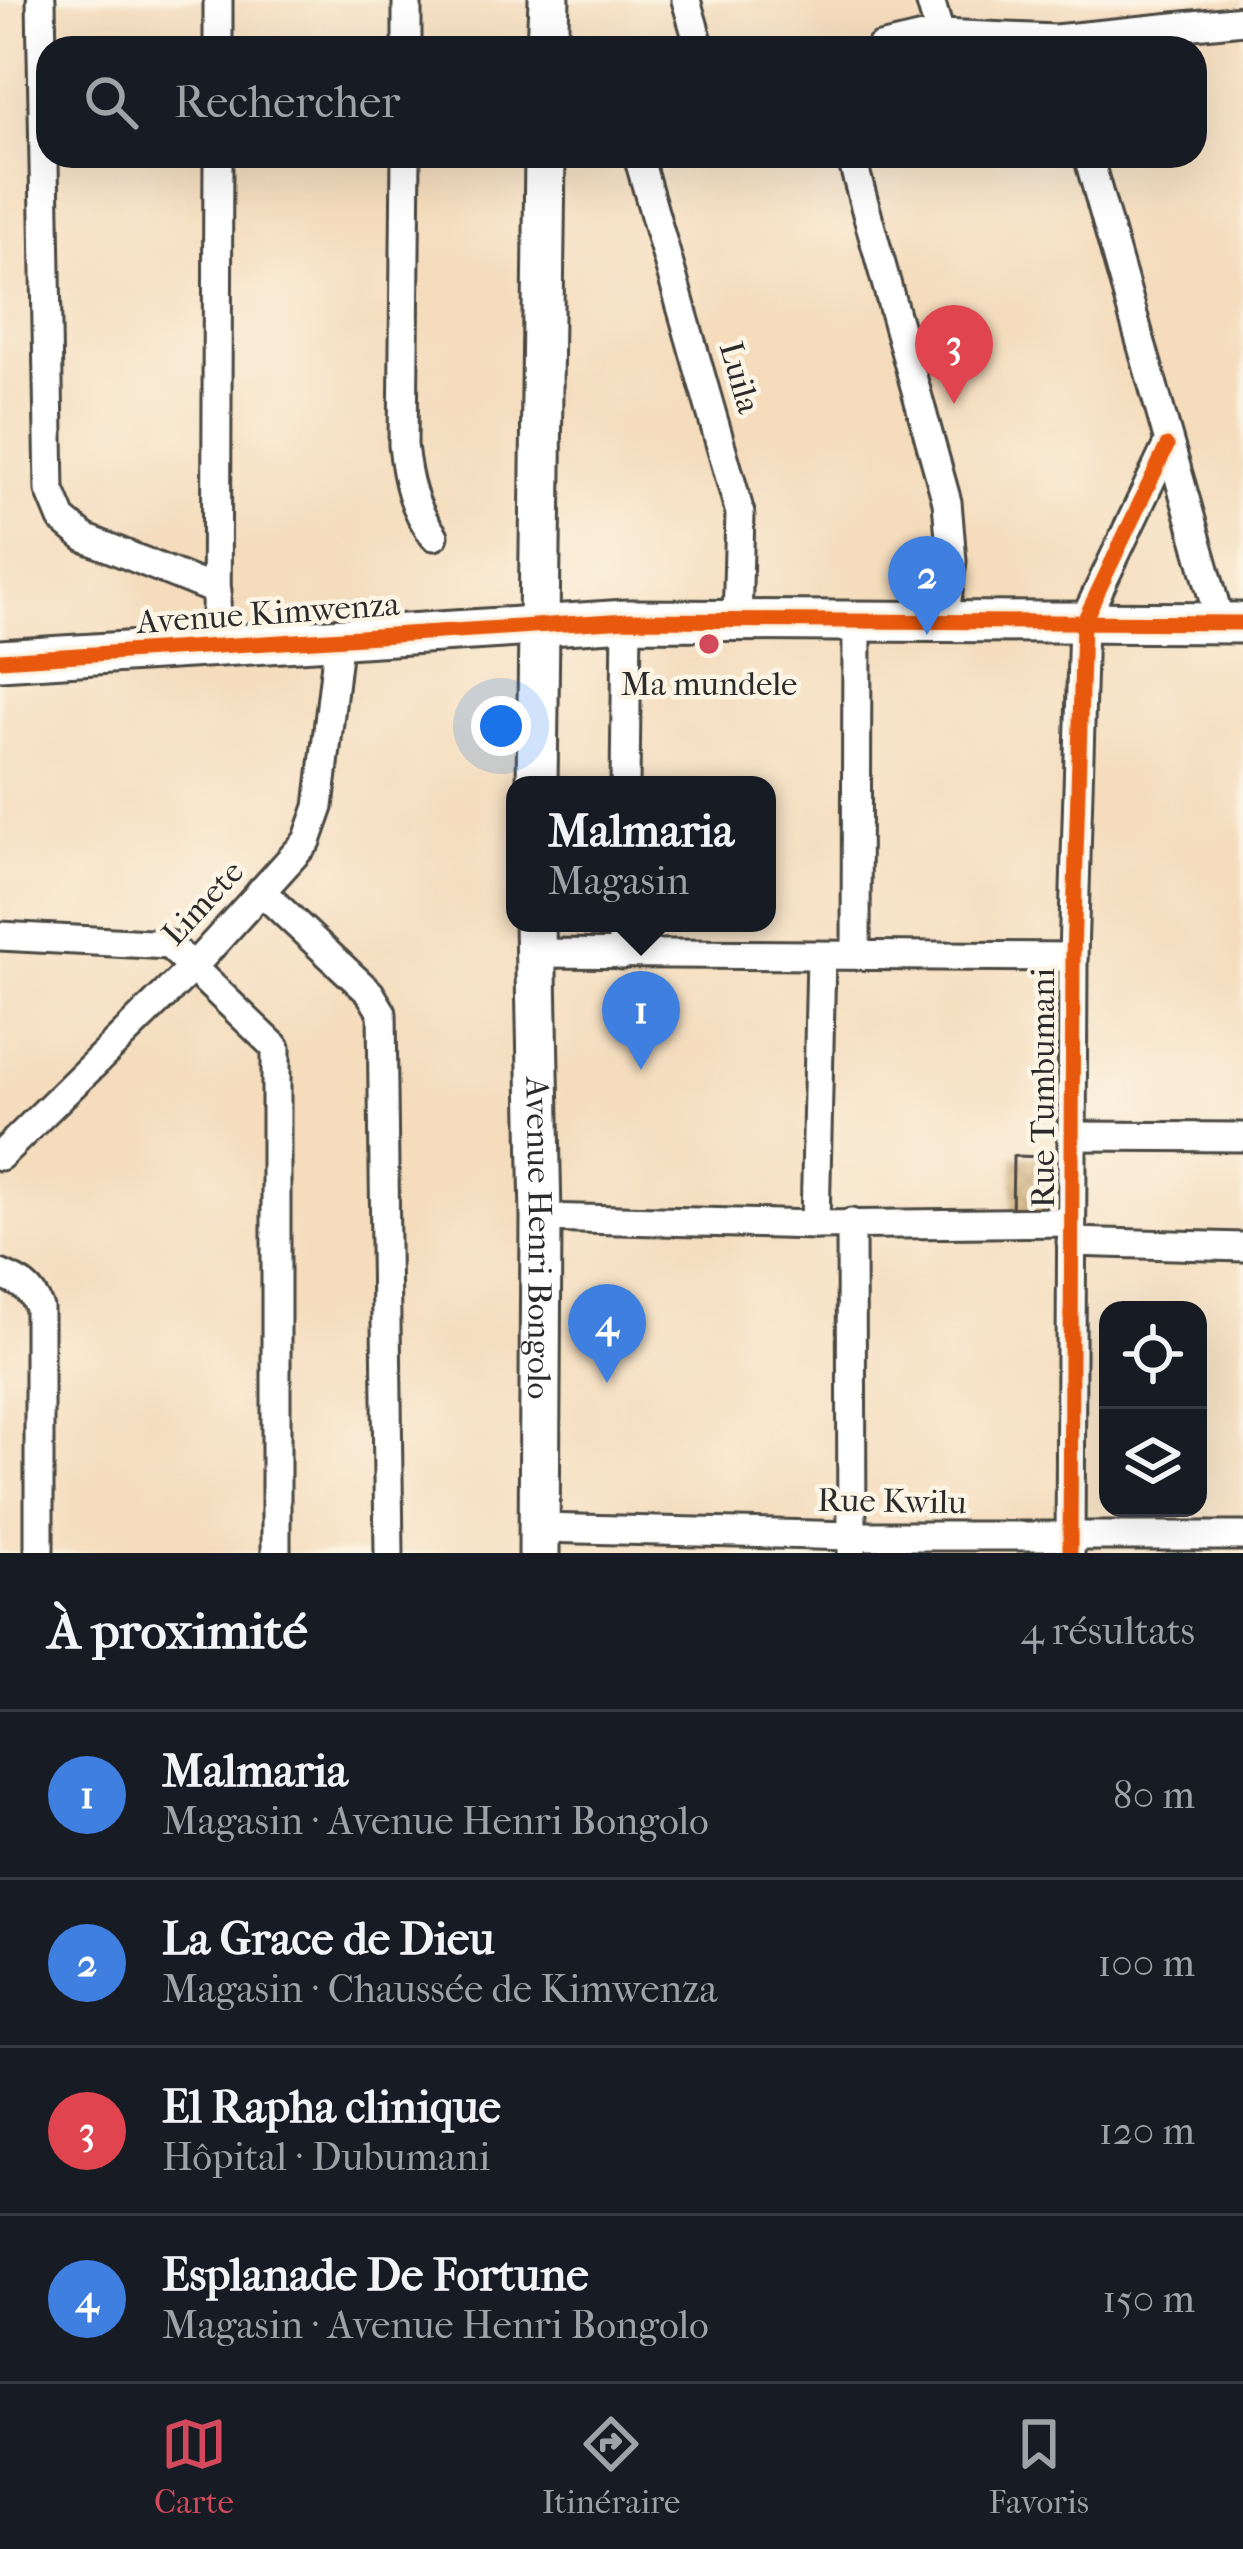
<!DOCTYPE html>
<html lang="fr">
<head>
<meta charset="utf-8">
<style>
  :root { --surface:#171b24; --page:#242831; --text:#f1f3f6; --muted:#9ea1a6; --line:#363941; --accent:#d1495b }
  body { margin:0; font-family:"IM FELL French Canon",serif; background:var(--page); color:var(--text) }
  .controls { position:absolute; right:36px; bottom:36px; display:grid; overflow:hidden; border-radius:24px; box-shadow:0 12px 48px #0002 }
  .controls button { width:108px; height:108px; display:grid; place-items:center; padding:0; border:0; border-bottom:3px solid var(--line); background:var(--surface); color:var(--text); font:60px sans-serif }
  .you { position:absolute; left:501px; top:726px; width:42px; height:42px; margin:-30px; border:9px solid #fff; border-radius:50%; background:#1a73e8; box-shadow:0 0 0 18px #1a73e833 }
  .badge { display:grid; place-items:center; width:78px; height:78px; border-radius:50%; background:var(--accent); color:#fff; font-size:39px; font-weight:700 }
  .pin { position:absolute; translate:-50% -99px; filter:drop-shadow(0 3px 6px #0008) }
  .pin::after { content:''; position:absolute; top:63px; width:42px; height:36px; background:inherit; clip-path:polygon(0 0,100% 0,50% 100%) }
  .popup { position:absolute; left:506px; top:776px; width:270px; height:156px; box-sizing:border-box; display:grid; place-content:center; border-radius:24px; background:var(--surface); filter:drop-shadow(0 3px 9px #0005); font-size:39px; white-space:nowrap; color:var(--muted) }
  .popup b { font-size:45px; color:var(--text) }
  .popup::after { content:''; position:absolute; left:50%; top:100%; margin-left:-24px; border:24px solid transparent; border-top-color:var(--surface) }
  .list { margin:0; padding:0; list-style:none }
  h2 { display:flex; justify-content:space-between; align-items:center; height:156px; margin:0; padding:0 48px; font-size:51px }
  h2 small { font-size:39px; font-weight:400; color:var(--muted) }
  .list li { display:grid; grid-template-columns:78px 1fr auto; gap:36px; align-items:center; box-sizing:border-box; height:168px; padding:0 48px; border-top:3px solid var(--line) }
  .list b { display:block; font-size:45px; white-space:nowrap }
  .list p { margin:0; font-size:39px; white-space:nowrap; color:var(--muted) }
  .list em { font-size:39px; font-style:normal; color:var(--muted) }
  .icon { flex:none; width:66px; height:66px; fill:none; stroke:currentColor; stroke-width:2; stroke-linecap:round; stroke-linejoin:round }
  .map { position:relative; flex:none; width:1243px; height:1553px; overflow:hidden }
  .search { position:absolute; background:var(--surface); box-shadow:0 12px 48px #0002; left:36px; right:36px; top:36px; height:132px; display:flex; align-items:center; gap:30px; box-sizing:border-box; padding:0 42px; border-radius:36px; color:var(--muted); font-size:45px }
  .sheet { height:828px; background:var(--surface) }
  nav { display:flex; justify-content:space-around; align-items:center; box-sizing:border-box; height:168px; border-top:3px solid var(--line); background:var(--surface); font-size:33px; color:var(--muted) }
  nav a { display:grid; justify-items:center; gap:6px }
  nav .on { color:var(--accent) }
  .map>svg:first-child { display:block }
</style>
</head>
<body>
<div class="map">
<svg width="1243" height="1553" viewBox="0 0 1243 1553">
  <defs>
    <pattern id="building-cross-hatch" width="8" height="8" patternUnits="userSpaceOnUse" patternTransform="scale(3)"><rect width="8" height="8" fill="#c9a066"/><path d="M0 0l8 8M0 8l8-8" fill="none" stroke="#a38354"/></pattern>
  </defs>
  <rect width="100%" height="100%" fill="#fcf5e5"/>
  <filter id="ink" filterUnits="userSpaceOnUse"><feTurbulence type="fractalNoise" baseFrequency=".00833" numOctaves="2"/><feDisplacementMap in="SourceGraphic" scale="24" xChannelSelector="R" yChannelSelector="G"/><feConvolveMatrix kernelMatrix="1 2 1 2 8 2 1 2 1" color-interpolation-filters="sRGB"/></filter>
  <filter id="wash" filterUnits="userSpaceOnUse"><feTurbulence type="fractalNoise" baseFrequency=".004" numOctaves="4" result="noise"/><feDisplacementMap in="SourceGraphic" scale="48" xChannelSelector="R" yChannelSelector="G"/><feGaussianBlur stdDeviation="2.7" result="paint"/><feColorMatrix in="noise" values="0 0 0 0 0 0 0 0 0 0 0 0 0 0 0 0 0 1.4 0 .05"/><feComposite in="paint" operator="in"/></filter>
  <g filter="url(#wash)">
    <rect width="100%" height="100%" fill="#f4dcbc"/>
    <g id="blocks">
      <path fill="url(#building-cross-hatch)" d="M1013,1156L1048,1157L1046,1222L1012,1221Z"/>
    </g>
  </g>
  <g filter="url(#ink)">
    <use href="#blocks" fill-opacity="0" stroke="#494641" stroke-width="3"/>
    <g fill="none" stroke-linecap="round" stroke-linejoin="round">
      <defs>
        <g id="street">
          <path d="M41,0L50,490L62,519L85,538L217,591"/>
          <path d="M686,0L700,48"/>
          <path d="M930,0L940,34"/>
          <path d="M218,48V0"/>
          <path d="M407,48V0"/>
          <path d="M880,48L940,34L1055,39L1243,20"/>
          <path d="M406,156L403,445C407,480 413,508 434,536"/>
          <path d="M638,156L740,513L737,623"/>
          <path d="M851,156L947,502L952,561L944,623"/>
          <path d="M1088,156L1220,622"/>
          <path d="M216,645L218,156"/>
          <path d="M625,785L627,620"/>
          <path d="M261,891L370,993L382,1013L389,1553"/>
          <path d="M0,936L169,945L276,1048V1553"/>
          <path d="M534,953L1073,957"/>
          <path d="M856,954L857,623"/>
          <path d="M622,955V923"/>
          <path d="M1071,1136L1243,1137"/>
          <path d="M0,1156L192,968L307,841L319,807L339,637"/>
          <path d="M541,1218L815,1225L1071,1222"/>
          <path d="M851,1223L852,1553"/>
          <path d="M815,1225L821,956"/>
          <path d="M1071,1242L1243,1247"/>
          <path d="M0,1274C19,1282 31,1287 39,1308V1553"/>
          <path d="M540,1528L852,1536H1243"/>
          <path d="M1070,1553L1073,957L1083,623L1167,446"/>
        </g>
        <g id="secondary">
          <path d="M547,48L549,0"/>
          <path d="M0,660L627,620L1243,623"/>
          <path d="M537,785L545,156"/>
          <path id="s1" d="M535,923L541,1218L539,1553"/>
        </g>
      </defs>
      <use href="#street" stroke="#494641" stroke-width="33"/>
      <use href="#secondary" stroke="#494641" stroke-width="45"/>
      <use href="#street" stroke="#fff" stroke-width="27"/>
      <use href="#secondary" stroke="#fff" stroke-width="39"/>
      <defs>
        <g id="cycleway">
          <path d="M0,660L627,620L1243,623"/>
          <path d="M1070,1553L1073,957L1083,623L1167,446"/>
        </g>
      </defs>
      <use href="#cycleway" stroke="#fcf5e5" stroke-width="22"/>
      <use href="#cycleway" stroke="#e8590c" stroke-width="15"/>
    </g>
  </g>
  <circle fill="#d1495b" stroke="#fcf5e5" stroke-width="4.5" cx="709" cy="644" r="12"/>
  <g text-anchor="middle" stroke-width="9" stroke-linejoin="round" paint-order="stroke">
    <g font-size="33" fill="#2b2b2b" stroke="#fcf5e5">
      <text transform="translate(741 377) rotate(74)" y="12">Luila</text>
      <text transform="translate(268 612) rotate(-4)" y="12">Avenue Kimwenza</text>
      <text transform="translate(202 902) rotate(-47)" y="12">Limete</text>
      <text transform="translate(1042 1088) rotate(-90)" y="12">Rue Tumbumani</text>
      <text dy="12" stroke="none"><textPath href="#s1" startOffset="315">Avenue Henri Bongolo</textPath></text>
      <text transform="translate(892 1500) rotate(1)" y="12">Rue Kwilu</text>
    </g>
    <g font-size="33" fill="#2b2b2b" stroke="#fcf5e5">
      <text x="709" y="695">Ma mundele</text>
    </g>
  </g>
</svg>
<div class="controls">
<button><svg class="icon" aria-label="locate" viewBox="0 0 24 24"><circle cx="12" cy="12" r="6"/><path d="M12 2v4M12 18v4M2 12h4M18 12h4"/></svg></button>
<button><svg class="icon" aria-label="layers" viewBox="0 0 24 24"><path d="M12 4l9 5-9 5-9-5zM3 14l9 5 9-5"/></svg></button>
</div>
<div class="you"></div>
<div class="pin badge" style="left:641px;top:1070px;background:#3f7fe0">1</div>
<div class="popup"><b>Malmaria</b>Magasin</div>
<div class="pin badge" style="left:927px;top:635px;background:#3f7fe0">2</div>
<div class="pin badge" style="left:954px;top:404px;background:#e0444e">3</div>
<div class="pin badge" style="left:607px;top:1383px;background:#3f7fe0">4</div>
<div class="search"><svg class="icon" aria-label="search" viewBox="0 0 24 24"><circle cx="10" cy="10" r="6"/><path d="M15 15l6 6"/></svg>Rechercher</div>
</div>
<section class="sheet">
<h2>À proximité<small>4 résultats</small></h2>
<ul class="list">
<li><span class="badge" style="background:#3f7fe0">1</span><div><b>Malmaria</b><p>Magasin · Avenue Henri Bongolo</p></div><em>80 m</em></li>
<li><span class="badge" style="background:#3f7fe0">2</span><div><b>La Grace de Dieu</b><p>Magasin · Chaussée de Kimwenza</p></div><em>100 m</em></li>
<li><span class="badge" style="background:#e0444e">3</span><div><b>El Rapha clinique</b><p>Hôpital · Dubumani</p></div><em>120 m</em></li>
<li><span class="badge" style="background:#3f7fe0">4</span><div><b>Esplanade De Fortune</b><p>Magasin · Avenue Henri Bongolo</p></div><em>150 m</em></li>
</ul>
</section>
<nav>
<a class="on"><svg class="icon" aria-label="map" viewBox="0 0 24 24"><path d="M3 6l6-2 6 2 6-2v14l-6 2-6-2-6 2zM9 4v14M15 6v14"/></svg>Carte</a>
<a><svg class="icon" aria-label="directions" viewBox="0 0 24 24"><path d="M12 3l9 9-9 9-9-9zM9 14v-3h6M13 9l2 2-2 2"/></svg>Itinéraire</a>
<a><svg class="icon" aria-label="saved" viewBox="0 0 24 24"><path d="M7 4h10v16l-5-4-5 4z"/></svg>Favoris</a>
</nav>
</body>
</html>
